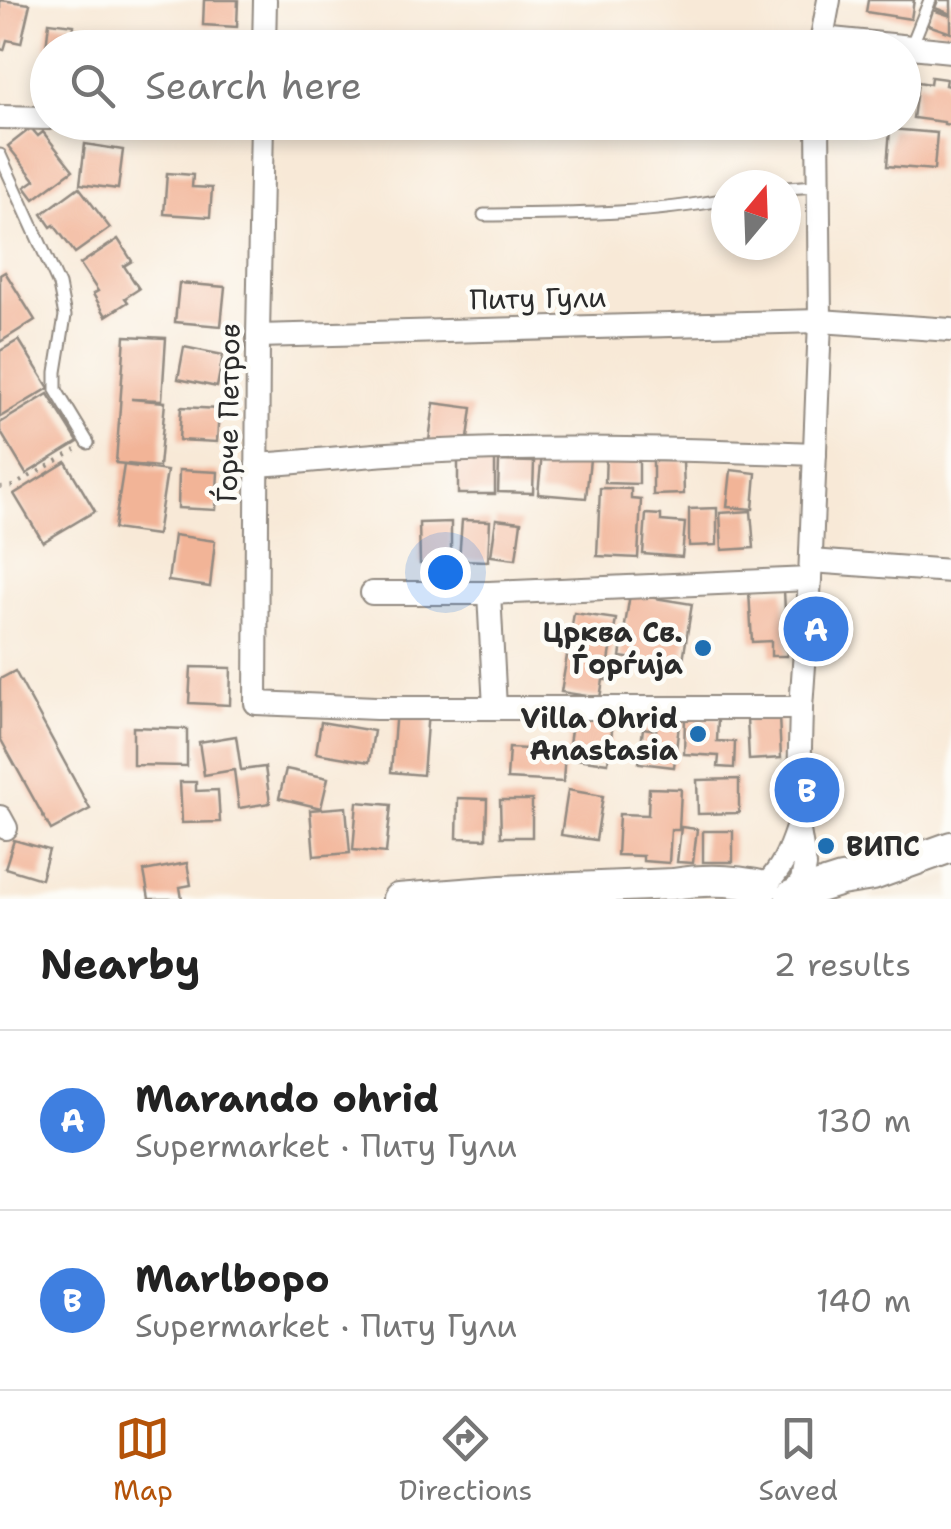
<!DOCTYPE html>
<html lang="en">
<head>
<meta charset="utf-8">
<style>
  :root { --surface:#fff; --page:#f2f2f2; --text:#222; --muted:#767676; --line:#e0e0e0; --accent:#b45309 }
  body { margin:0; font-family:"Shantell Sans",sans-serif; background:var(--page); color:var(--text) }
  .compass { position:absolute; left:711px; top:170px; width:90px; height:90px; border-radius:50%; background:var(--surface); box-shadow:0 5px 15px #0003; rotate:19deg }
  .you { position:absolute; left:445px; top:572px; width:35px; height:35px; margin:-25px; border:8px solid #fff; border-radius:50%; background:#1a73e8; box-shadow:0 0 0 15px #1a73e833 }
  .badge { display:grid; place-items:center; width:65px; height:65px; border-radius:50%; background:var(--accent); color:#fff; font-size:32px; font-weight:700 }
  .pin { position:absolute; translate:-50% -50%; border:5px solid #fff; box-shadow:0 2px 10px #0006 }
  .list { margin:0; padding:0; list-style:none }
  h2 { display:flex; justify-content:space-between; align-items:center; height:130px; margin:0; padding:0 40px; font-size:42px }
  h2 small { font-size:32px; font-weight:400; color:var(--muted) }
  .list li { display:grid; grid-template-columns:65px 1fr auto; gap:30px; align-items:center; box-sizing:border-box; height:180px; padding:0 40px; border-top:2px solid var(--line) }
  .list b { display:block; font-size:38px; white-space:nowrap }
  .list p { margin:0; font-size:32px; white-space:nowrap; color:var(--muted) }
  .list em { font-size:32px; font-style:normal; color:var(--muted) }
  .icon { flex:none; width:55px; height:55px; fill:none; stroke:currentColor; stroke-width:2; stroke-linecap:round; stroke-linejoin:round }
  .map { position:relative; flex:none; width:951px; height:899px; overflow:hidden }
  .search { position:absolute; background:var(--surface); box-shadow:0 5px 15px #0003; left:30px; right:30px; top:30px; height:110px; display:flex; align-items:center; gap:25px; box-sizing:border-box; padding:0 35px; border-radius:55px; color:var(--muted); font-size:38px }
  .sheet { height:490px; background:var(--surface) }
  nav { display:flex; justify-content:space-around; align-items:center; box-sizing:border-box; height:140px; border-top:2px solid var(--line); background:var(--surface); font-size:28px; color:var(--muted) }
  nav a { display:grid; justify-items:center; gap:5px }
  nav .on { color:var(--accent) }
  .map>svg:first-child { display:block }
</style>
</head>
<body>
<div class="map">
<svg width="951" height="899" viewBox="0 0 951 899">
  <rect width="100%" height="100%" fill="#fdfcf7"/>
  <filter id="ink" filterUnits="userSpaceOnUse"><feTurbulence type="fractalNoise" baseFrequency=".01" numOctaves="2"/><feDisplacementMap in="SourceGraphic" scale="20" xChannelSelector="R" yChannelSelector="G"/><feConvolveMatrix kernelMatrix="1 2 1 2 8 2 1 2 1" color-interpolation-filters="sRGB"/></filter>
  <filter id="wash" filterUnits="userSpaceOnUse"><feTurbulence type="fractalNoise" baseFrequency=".0048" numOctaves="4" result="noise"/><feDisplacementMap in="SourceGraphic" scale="40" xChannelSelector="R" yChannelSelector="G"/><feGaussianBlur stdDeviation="2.25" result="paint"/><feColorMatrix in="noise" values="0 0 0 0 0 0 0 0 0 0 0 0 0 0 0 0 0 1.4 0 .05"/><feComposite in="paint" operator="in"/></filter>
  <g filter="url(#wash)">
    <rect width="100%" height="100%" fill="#f8e9d7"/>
    <path fill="#eed7bb" d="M951,875V899H871L872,895Z"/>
    <g id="blocks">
      <g fill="#f2b497">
        <path d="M0,0L30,4L21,43L7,40L4,50L0,49Z"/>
        <path d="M204,0H238L237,27L203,25Z"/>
        <path d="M868,0H914L911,19L866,12Z"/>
        <path d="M938,0H951V14L935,8Z"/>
        <path d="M933,10L951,16V33L928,25Z"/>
        <path d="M49,22L74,25L72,48H46Z"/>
        <path d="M931,77L946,79L945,85L949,86V89L951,90V125L944,124V122L913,118L918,82L930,84Z"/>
        <path d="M31,128L38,136L43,132L73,170L34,199L25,187L35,180L8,146Z"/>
        <path d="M890,129L937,133L934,170L887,166Z"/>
        <path d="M85,144L123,150L118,189L80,184Z"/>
        <path d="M167,173L193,175L192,187L212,188L210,217L164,214Z"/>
        <path d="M79,187L110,228L75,253L54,225L51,227L42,214Z"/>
        <path d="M118,239L132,261L124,266L139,289L125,298L128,302L106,316L93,294L98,291L80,264Z"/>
        <path d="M5,272L35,320L0,342V275Z"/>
        <path d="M179,283L225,287L221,326L175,322Z"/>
        <path d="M125,336L166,338L162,400L131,399L165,402L159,467L116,463Z"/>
        <path d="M19,340L49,388L0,417V351Z"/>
        <path d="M184,347L223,355L217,387L178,379Z"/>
        <path d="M48,394L78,442L26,474L0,431V423Z"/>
        <path d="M434,403L472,408L467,446L429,441Z"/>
        <path d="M181,407L219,409L217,442L179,440Z"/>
        <path d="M606,452L639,453V484L605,483Z"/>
        <path d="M542,454L590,459L586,498L538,494Z"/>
        <rect x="458" y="458" width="37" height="36"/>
        <path d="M499,461L534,462L533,493L498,492Z"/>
        <path d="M653,461H683L684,494L653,495Z"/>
        <path d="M66,462L95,511L43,542L14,494Z"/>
        <path d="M124,465L167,471L157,535L114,529Z"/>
        <path d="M179,470L218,472L216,510L178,508Z"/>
        <path d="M731,470L756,473L753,509L727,507Z"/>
        <path d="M600,488L631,489V499L641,500L638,558L597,556Z"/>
        <path d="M717,508V545L689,546V509Z"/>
        <path d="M751,511L754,548L722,550L720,513Z"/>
        <path d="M646,514L661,515V521L685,523L682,557L643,554Z"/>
        <path d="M496,519L521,522L516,559L491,556Z"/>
        <path d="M462,520L490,521L488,561L459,560Z"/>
        <path d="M451,522V564H420L419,523Z"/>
        <path d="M174,535L215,541L210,587L168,581Z"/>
        <path d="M784,590L787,656H771V641L752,642L749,591Z"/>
        <path d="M630,594L692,604L682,666L620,657Z"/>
        <path d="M574,613L616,619L606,680H603L600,698L561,692Z"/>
        <path d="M191,667L231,668L230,705L189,703Z"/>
        <path d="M15,671L90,809L51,830L0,738V679Z"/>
        <path d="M396,709L428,711L423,775L391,772Z"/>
        <path d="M658,713L680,716L674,767L639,763L643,728L656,730Z"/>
        <path d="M573,716L613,722L608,763L567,758Z"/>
        <path d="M779,716L781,758L749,760L747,717Z"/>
        <path d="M685,717L718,719L717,741L735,742L734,768L718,767L719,756L684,754Z"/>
        <path d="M321,722L374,731L369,762L316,753Z"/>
        <path d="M133,727L187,729V766L133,765Z"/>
        <path d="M236,736L241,770L265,767L270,803L239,808L234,770L204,775L199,742Z"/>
        <path d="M509,748L565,751L563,782L507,779Z"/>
        <path d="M286,769L328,778L321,808L279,798Z"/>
        <path d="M739,779V813L698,814L697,780Z"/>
        <path d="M180,782H196V791L218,790L220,822L182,823Z"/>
        <path d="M649,788L681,789L679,830H671L669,863L643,861V856L617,855L619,814L648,815Z"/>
        <path d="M568,790L603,796L596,840L561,835Z"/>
        <path d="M458,798L487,799L486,839L457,838Z"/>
        <path d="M500,800H532V837H501Z"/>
        <path d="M357,802L391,805L386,853L353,850Z"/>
        <path d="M346,807L350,853L314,856L310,810Z"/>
        <path d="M681,827L697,829L693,863L677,862Z"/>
        <rect x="703" y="831" width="30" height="31"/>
        <path d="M14,840L49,850L41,879L5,868Z"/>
        <path d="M187,863L191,885L180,887L182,899H149L144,871Z"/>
      </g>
    </g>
  </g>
  <g filter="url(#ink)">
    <use href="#blocks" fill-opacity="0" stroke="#928a81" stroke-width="2.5"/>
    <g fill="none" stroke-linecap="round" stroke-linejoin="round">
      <defs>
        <g id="service">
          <path d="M911,47L930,0"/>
          <path d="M0,155L59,285L65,316L56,372V390L88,443"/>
          <path d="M786,188L818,186"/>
          <path d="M484,215C565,214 647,215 726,199"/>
        </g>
        <g id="minor">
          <path d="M822,38L951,51"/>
          <path d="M264,48L265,0"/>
          <path d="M820,48L829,0"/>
          <path d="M0,117L48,118"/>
          <path d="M262,122L258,336L256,703L376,708H801"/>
          <path d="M258,336L820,321L951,330"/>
          <path d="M257,465C305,462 354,456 402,453C540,445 677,449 815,454"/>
          <path d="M811,561L951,571"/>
          <path d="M372,593H489L810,579"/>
          <path d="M489,593L495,708"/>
          <path d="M0,817L6,828"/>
          <path d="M764,887C782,869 789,852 797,828"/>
          <path d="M791,896L802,881L805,866L798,825L801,708L810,579L820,321L818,122"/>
        </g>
        <g id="tertiary">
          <path d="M791,896L841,880L873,875L951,847"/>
          <path d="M398,899L501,891L673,884C705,879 733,879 764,887"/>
        </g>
      </defs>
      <use href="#service" stroke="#928a81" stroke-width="15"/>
      <use href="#minor" stroke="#928a81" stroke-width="26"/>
      <use href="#tertiary" stroke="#928a81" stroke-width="34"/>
      <path stroke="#928a81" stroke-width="4" stroke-dasharray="2.5 8" stroke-linecap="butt" d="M0,487L13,486L76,450"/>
      <use href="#service" stroke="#fff" stroke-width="11"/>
      <use href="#minor" stroke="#fff" stroke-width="22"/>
      <use href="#tertiary" stroke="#fff" stroke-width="30"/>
    </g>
  </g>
  <g fill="#1f6fb2" stroke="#fdfcf7" stroke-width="4">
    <circle cx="703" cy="648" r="10"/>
    <circle cx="698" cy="734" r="10"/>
    <circle cx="826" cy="846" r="10"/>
  </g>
  <g text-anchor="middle" stroke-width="9" stroke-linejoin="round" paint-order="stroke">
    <g font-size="28" fill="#2b2b2b" stroke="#fdfcf7">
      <text transform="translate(538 298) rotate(-1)" y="10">Питу Гули</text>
      <text transform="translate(228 413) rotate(-89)" y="10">Ѓорче Петров</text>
    </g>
    <g font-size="28" font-weight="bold" fill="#2b2b2b" stroke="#fdfcf7" text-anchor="end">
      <text x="683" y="642">Црква Св.<tspan x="683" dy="32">Ѓoрѓијa</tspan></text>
      <text x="678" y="728">Villa Ohrid<tspan x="678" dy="32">Anastasia</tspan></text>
      <text x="846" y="856" text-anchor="start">ВИПС</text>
    </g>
  </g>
</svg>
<svg class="compass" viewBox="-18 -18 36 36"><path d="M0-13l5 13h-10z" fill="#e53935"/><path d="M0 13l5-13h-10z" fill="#767676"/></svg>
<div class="you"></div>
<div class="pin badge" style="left:816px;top:629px;background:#3f7fe0">A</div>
<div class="pin badge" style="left:807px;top:790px;background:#3f7fe0">B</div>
<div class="search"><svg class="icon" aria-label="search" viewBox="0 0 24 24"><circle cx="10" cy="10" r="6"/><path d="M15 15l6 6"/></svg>Search here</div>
</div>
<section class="sheet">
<h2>Nearby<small>2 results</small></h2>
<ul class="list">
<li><span class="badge" style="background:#3f7fe0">A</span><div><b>Marando ohrid</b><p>Supermarket · Питу Гули</p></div><em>130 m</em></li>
<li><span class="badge" style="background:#3f7fe0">B</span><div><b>Marlbopo</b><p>Supermarket · Питу Гули</p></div><em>140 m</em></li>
</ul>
</section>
<nav>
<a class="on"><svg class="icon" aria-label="map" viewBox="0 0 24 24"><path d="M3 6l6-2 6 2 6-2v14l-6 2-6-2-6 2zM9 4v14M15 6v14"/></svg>Map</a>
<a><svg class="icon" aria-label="directions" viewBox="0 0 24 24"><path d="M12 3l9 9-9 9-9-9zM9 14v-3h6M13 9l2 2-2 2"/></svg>Directions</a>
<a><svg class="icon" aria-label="saved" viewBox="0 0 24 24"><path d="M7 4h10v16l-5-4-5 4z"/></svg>Saved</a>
</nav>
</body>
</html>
